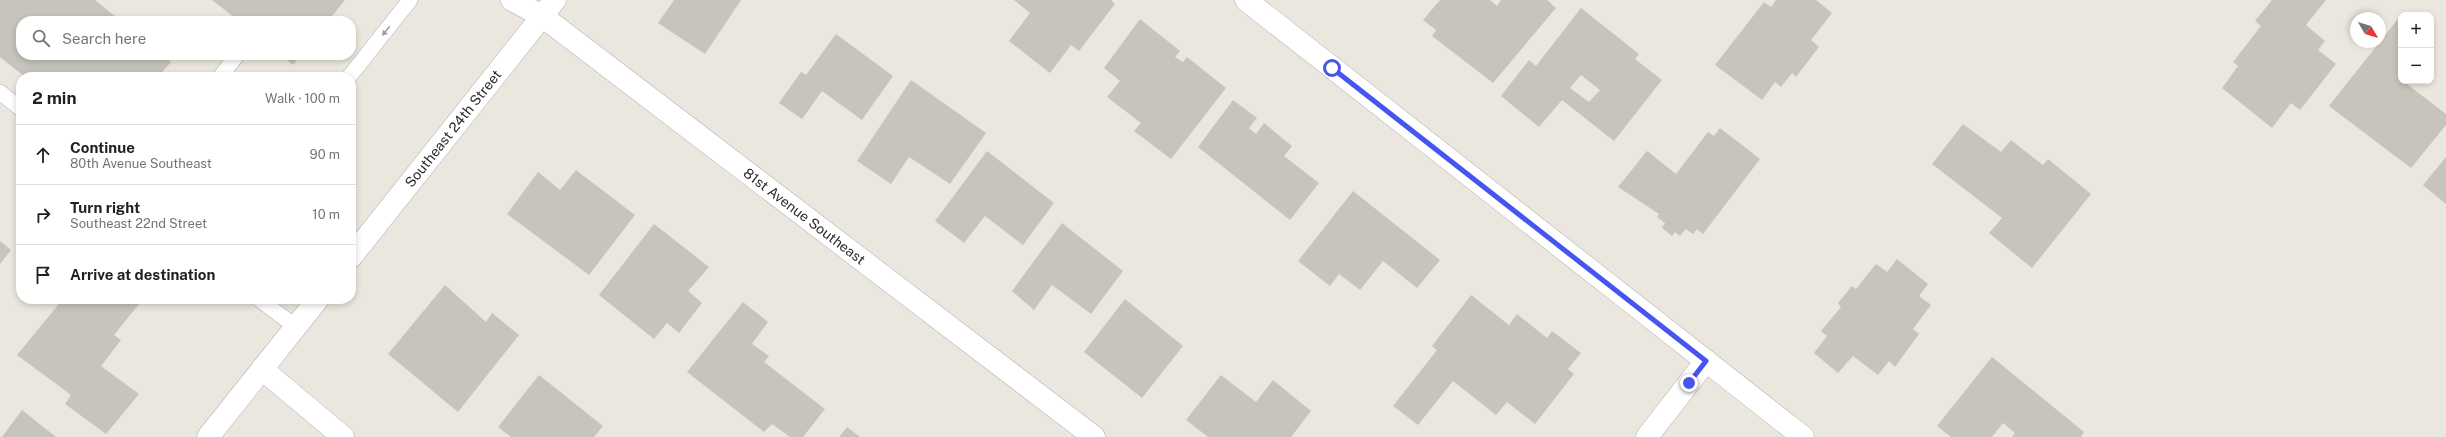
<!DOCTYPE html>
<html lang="en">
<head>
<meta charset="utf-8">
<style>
  :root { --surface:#fff; --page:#f6f6f6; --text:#202124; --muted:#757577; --line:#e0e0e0 }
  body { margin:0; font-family:"Public Sans",sans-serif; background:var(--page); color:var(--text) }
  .controls { position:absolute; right:12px; top:12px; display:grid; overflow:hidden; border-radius:8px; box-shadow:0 2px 6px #0003 }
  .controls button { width:36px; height:36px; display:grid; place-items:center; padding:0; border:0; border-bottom:1px solid var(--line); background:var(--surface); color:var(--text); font:20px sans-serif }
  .compass { position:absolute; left:2350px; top:12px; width:36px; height:36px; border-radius:50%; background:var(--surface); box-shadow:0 2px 6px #0003; rotate:128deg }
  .stop { position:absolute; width:12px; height:12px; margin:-9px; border:3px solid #4655f0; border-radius:50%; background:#fff }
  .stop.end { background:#4655f0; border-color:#fff; box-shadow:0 1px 4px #0008 }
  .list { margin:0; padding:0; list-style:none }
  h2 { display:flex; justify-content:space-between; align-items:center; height:52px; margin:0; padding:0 16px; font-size:17px }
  h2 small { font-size:13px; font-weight:400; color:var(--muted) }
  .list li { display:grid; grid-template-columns:26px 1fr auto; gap:12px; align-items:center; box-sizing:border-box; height:60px; padding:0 16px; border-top:1px solid var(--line) }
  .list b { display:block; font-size:15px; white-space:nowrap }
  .list p { margin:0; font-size:13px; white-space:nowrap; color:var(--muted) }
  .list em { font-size:13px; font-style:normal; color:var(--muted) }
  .icon { flex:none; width:22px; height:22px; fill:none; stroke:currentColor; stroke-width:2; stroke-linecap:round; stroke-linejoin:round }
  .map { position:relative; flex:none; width:2446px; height:437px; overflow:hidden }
  .search { position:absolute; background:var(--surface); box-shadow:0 2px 6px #0003; left:16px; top:16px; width:340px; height:44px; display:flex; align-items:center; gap:10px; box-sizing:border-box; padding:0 14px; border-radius:16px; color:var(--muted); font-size:15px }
  .panel { position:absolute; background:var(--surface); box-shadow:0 2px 6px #0003; left:16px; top:72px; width:340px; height:232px; border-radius:16px }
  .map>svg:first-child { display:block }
</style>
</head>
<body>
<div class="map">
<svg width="2446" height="437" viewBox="0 0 2446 437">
  <rect width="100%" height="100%" fill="#ece7de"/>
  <g fill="#c7c4bd" fill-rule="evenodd">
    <path d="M0,0H95L121,21H21V55H162L171,62L158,77H25L0,57Z"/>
    <path d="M212,0H345L328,21H239Z"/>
    <path d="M674,0H741L705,54L658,23Z"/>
    <path d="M1014,0H1111L1115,4L1079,51L1071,45L1050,73L1009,41L1030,13Z"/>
    <path d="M1440,0H1490L1497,6L1501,0H1547L1556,8L1493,83L1432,36L1436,30L1423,20Z"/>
    <path d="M1776,0H1816L1832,13L1811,40L1819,47L1796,77L1792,73L1781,87L1775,82L1762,100L1715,65L1764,2L1771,7Z"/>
    <path d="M2272,0H2326L2306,25L2325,41L2318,50L2336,64L2300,110L2291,103L2272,128L2222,88L2238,66L2233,62L2261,26L2255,21Z"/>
    <path d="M1581,8L1639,54L1635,59L1662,80L1614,141L1562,100L1539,127L1501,96L1529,60L1536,66ZM1581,75L1600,90L1589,102L1570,88Z"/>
    <path d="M2401,15V76L2399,78L2446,114V125L2411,168L2329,106Z"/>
    <path d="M1140,19L1180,51L1175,57L1183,62L1187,57L1226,88L1171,159L1134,131L1141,123L1107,97L1120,81L1104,68Z"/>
    <path d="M836,34L893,76L862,120L822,91L802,119L779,103L801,72L806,75Z"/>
    <path d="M281,55H301L293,65Z"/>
    <path d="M911,80L986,133L950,184L909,157L891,184L857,161Z"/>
    <path d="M1233,100L1257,118L1249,128L1256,134L1264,123L1292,146L1284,156L1319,183L1290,220L1198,147Z"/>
    <path d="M1963,124L2001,152L2011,140L2043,165L2048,159L2091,194L2032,268L1989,233L2002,218L1932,164Z"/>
    <path d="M1720,128L1760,159L1703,234L1697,229L1693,234L1686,229L1680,236L1675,232L1672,236L1662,228L1665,223L1657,217L1659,214L1618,187L1647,151L1676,174L1708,132L1714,136Z"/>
    <path d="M987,151L1054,203L1023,245L985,216L964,243L935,221Z"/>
    <path d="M2446,157V204L2423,185Z"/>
    <path d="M576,170L635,215L589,275L507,214L538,172L560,190Z"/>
    <path d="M1353,191L1440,260L1417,288L1383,261L1360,290L1339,274L1330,286L1298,261Z"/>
    <path d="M1062,223L1123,271L1091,314L1052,285L1034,310L1012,291Z"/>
    <path d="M654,224L709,267L688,291L702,303L679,333L667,323L654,339L599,295Z"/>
    <path d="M0,241L11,250L0,264Z"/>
    <path d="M1897,259L1928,284L1919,296L1931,305L1913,329L1919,334L1895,367L1889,361L1878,375L1853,356L1838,373L1814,353L1827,336L1821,331L1841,307L1838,303L1852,286L1856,289L1876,264L1887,272Z"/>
    <path d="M445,285L486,322L492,313L519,335L458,412L388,354Z"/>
    <path d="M1471,295L1509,325L1517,314L1547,338L1552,331L1581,353L1568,369L1574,374L1535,424L1507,402L1496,415L1453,381L1418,425L1393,406L1437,350L1432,346Z"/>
    <path d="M63,299L68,301L70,299H143L114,335L121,340L101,366L139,394L106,434L65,404L71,395L17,355Z"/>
    <path d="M1125,299L1183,346L1142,398L1084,352Z"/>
    <path d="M743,302L768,322L752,344L769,356L764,362L825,409L803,437H790L772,424L764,432L687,372Z"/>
    <path d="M1992,357L2084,432L2081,437H2012L2015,433L2003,423L1992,437H1951L1937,426Z"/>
    <path d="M539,375L603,426L594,437H511L498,427Z"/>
    <path d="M1221,375L1256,402L1273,380L1311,411L1291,437H1208L1186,420Z"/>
    <path d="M22,410L56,437H2Z"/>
    <path d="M847,427L860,437H839Z"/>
  </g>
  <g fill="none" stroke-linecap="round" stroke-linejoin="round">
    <defs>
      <g id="lane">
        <path d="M220,77L237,55"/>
        <path d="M349,77L410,0"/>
        <path d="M0,92L21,109"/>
        <path d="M259,299L296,327"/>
      </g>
      <g id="street">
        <path id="s1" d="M512,0L542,16L1094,437"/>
        <path d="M1246,0L1803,437"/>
        <path id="s2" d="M351,257L555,0"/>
        <path d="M262,369L343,437"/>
        <path d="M208,437L318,299"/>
        <path d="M1647,437L1706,361"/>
      </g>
    </defs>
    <use href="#lane" stroke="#b1b2bd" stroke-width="16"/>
    <use href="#street" stroke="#b1b2bd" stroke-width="23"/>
    <use href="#lane" stroke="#fff" stroke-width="15"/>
    <use href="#street" stroke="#fff" stroke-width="22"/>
  </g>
  <defs><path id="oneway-solid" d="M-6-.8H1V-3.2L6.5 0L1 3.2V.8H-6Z"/></defs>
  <use fill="#a0a0a0" href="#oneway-solid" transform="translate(386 31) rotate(128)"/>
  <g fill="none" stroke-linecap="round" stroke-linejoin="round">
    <path stroke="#4655f0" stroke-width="5" d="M1332,68L1706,361L1689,383"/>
  </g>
  <g text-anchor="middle" stroke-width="3" stroke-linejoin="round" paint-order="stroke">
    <g font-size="14" fill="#2b2b2b" stroke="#fff">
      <text dy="5" stroke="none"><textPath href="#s2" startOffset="164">Southeast 24th Street</textPath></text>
      <text dy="5" stroke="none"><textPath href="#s1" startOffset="364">81st Avenue Southeast</textPath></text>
    </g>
  </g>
</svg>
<div class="controls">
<button>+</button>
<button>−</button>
</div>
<svg class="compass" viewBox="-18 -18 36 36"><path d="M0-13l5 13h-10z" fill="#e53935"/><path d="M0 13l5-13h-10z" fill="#757577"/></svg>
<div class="stop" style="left:1332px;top:68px"></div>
<div class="stop end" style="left:1689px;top:383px"></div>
<div class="search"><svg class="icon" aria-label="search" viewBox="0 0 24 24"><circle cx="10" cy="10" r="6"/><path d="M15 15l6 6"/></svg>Search here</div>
<section class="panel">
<h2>2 min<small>Walk · 100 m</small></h2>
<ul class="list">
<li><svg class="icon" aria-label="ahead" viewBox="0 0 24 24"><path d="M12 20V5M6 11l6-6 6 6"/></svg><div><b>Continue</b><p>80th Avenue Southeast</p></div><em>90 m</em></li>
<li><svg class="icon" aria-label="right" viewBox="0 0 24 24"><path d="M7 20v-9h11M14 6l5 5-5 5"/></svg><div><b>Turn right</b><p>Southeast 22nd Street</p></div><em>10 m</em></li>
<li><svg class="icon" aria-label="arrive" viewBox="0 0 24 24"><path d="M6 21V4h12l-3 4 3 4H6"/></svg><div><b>Arrive at destination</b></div></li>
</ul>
</section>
</div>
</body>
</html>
